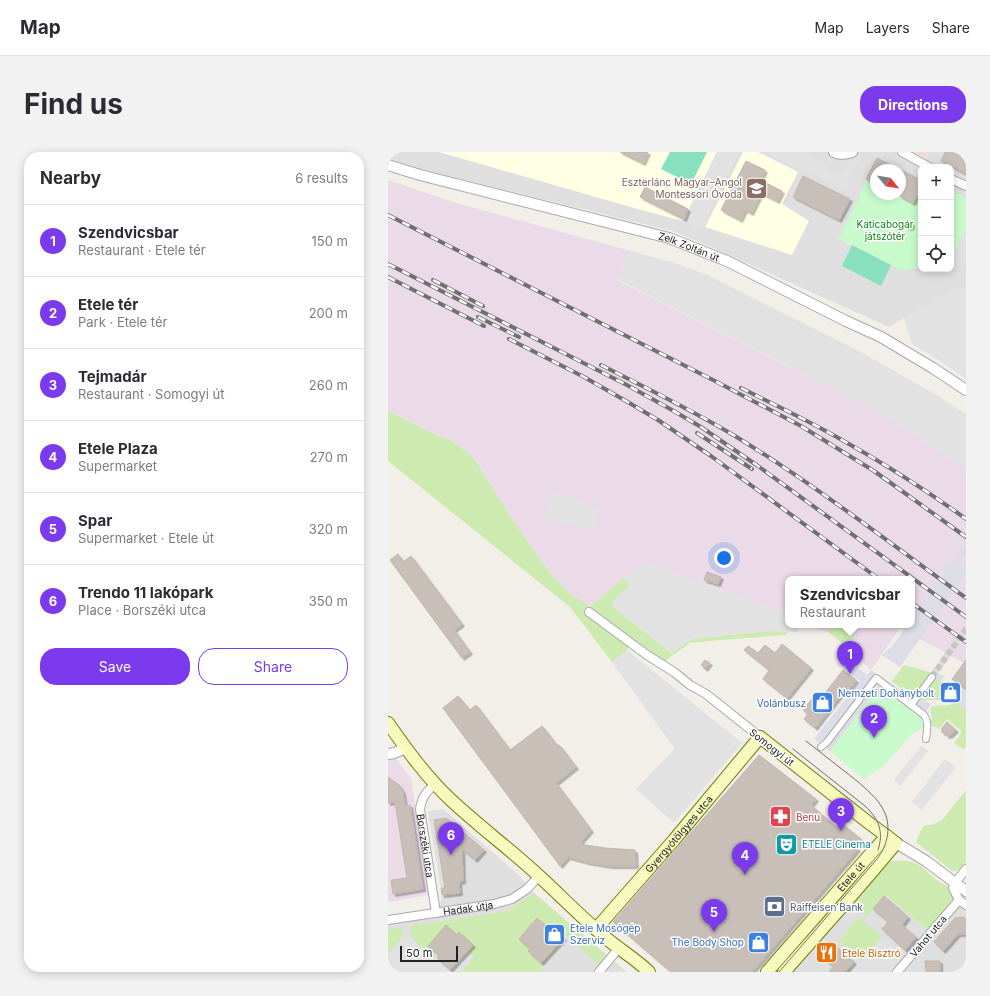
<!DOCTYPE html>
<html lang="en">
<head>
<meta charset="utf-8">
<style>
  :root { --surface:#fff; --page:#f2f2f3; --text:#2b2b33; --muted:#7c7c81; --line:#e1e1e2; --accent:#7c3aed }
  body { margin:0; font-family:Inter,sans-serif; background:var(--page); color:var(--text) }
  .controls { position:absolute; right:12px; top:12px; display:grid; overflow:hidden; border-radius:8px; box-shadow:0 2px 10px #0003 }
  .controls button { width:36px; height:36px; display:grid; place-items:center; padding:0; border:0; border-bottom:1px solid var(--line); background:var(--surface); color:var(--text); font:20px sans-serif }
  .compass { position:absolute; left:482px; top:12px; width:36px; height:36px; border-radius:50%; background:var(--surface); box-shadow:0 2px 10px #0003; rotate:120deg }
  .scale { position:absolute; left:12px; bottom:10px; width:58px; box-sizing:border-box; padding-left:4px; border:2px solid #222; border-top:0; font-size:11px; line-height:14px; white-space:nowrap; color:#222; -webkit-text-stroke:3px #fff; paint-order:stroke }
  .you { position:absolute; left:336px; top:406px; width:14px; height:14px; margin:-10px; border:3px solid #fff; border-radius:50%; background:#1a73e8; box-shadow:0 0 0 6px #1a73e833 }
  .badge { display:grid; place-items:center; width:26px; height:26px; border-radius:50%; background:var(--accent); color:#fff; font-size:13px; font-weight:700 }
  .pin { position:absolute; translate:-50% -33px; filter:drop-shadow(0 1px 2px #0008) }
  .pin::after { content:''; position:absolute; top:21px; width:14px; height:12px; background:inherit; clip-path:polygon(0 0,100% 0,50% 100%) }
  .popup { position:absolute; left:397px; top:424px; width:130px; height:52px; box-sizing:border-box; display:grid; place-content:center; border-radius:8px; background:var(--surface); filter:drop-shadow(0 1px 3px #0005); font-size:13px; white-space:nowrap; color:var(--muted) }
  .popup b { font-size:15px; color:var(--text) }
  .popup::after { content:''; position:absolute; left:50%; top:100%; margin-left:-8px; border:8px solid transparent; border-top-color:var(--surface) }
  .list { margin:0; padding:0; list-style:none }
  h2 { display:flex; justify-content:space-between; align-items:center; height:52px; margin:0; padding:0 16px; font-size:17px }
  h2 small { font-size:13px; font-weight:400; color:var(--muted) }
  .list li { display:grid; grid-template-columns:26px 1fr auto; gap:12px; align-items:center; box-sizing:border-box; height:72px; padding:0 16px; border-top:1px solid var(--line) }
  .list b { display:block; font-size:15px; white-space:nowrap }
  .list p { margin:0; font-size:13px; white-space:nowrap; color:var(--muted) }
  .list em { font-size:13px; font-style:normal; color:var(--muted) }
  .actions { display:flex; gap:8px; padding:12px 16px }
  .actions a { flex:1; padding:9px 0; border:1px solid var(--accent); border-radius:16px; text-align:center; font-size:14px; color:var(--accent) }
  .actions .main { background:var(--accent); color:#fff }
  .icon { flex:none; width:22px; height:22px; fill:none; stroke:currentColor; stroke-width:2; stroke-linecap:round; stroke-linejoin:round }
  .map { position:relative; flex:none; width:578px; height:820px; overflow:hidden; border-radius:16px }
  header { display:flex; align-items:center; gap:24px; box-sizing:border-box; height:56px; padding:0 20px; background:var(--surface); border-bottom:1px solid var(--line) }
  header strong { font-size:19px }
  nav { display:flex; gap:22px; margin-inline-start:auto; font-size:14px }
  .intro { display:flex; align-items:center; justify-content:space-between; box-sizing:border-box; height:96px; padding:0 24px }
  h1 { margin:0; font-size:28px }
  .button { padding:10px 18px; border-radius:16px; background:var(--accent); color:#fff; font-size:14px; font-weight:700 }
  main { display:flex; gap:24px; padding:0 24px }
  aside { flex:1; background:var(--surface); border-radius:16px; box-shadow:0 2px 10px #0003 }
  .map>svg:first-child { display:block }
</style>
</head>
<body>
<header>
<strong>Map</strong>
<nav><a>Map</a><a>Layers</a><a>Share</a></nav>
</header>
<div class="intro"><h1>Find us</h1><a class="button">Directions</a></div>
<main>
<aside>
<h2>Nearby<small>6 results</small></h2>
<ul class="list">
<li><span class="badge">1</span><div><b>Szendvicsbar</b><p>Restaurant · Etele tér</p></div><em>150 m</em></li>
<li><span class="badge">2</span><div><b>Etele tér</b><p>Park · Etele tér</p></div><em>200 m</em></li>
<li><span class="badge">3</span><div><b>Tejmadár</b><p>Restaurant · Somogyi út</p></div><em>260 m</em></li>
<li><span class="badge">4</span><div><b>Etele Plaza</b><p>Supermarket</p></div><em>270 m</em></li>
<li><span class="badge">5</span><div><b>Spar</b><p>Supermarket · Etele út</p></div><em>320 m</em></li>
<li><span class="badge">6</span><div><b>Trendo 11 lakópark</b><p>Place · Borszéki utca</p></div><em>350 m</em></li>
</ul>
<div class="actions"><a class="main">Save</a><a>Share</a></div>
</aside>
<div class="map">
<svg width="578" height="820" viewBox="0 0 578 820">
  <defs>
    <filter id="shadow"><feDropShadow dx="2.5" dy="2.5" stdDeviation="0" flood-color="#0004"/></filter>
  </defs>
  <rect width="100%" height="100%" fill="#f2efe9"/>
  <g fill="#e0dfdf" fill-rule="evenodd">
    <path d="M0,0H578V134L568,138L516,166L501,175L325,96L284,79L33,17L0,6ZM533,15H563V117H533ZM488,18H512V42H488Z"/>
    <path d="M55,657L131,723L146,741L239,820H0V772L50,764L54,743L40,659Z"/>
    <path d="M498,743L540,779L578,746V820H403L463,751Z"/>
  </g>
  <path fill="#f2dad9" d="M519,0H541L536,9Z"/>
  <g fill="#ebdbe8">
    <path d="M0,28L65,50L243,99L229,128L494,262L523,279L578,318V512L512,476L483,518L458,494L467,483L449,473H524V427H400V462L255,411L210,448L202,456L183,442L164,423L153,409L117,356L85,305L74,296L61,287L49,283L0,259Z"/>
    <path d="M423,473H443L440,480L422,475Z"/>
    <path d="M0,597L23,626L41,743L0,750Z"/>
  </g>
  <g fill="#ffffe5">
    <path d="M51,0H329L295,69L246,56Z"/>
    <path d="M355,0H370L410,20L394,52L421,69L404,103L317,75Z"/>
  </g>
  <g fill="#cdebb0">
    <path d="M0,259L49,283L61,287L74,296L85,305L117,356L153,409L164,423L183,442L202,455L236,426L242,434L228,446L224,454L283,501L303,487L380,479L400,480L398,483L345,487L302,491L285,503L277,510L246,487L239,498L224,510L182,455L0,309Z"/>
    <path d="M443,473H449L467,483L458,494L440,480Z"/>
    <path d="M516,513L557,524L552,530L561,536L557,542L578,558V596L575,597L567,592V590L573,582V579L559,567L551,577L548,575L543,574L542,573L544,565L542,557L544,554L563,553L562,548H536L529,551L528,550L546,527L541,524L524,546L504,529Z"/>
    <path d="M578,638V710L571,718L564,719L528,690L534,676L536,674L546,672L552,669L555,667Z"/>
    <path d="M505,709C512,709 520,708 527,711C536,715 542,723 550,729C554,731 560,734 563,738C566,742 566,746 564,750L540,779L498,743L479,765L463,751L497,712L501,710Z"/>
    <path d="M479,711L483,715L392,820H385Z"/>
    <path d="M146,741L219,804L211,813L179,784L152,815L158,820H63L62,818L49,806L30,793L23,785L22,775L23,774L119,759Z"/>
    <path d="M471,765L494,785L474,809L451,789Z"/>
    <path d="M14,775L15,785L0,802V778Z"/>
  </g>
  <g fill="#c8facc">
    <path d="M478,27L488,31V42H509L525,51L533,36V115L514,119L503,113L493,134L454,114L464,94L450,87L470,48Z"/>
    <path d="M563,38L578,46V77L563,107Z"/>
    <path d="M486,541L503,543L533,566L535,571V577L529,579L523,583L495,615L481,623L477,628L442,599Z"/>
  </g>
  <g fill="#88e0be">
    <path d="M282,0H319L303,32L273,17Z"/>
    <path d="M464,93L503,113L493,134L454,114Z"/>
  </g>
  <g fill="#e2e2e2">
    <path d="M329,0H351L313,78L295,69Z"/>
    <path d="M375,0H414L442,14L441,18L451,22L455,19L460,9L472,5L460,28V31L464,33L460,39L417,18L406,15Z"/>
    <path d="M578,77V113L574,115L563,110V107Z"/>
    <path d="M243,99L289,112L320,123L471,199L547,242L570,257L578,262V318L523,279L494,262L229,127Z"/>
    <path d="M578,134V227L555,211L524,192L516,166L568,138Z"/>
    <path d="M166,338L212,358L204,379L156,364Z"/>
    <path d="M255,411L400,462V473H423L422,475L410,474L409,480L380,479L303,487L283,501L224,454L228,446L242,434L236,426Z"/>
    <path d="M239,498L354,591L286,671L248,637L287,597L224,510Z"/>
    <path d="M533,594L540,599L512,634L506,628Z"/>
    <path d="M557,607L568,615L534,658L524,650Z"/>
    <path d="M15,785H23L30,793L49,806L62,818L79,799L86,805L73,820H0V802Z"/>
    <path d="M494,785L517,806L504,820H468L465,817L473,808L474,809Z"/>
  </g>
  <g fill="#dddde8">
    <path d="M578,390V405L576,404L570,412L575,416L578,411V422L512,515L494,503L506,492L519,473H524V462L526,463L534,452L532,451L536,446L538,447L546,436L544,434L547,429L549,431L558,418L555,416L559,410L562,412Z"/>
    <path d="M578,472V482L550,521L556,525L552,530L547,526L546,527L541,523Z"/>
    <path d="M455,505L479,523L483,518L523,545L529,551L537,548L543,553L533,566L503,543L497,549L486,541L442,599L426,587L472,529L450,512Z"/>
    <path d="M567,528L578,537V558L557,542Z"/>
  </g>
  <g fill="#c7bfb8" stroke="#c4b6ab" filter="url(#shadow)">
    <path d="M232,0H260L255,11Z"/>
    <path d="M557,0H578V22L553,9Z"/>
    <path d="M489,6L533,28V36L525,51L512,44V18H488V32L478,27Z"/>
    <path d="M358,9L377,18L372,28L394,39L389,49L373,41L363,61L357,58L352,68L333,58Z"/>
    <path d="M415,24L462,47L451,68L405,45Z"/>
    <path d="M257,35L300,57L296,67L252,45Z"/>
    <circle cx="521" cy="73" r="3"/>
    <path d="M10,402L15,410L23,404L74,472L66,478L82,500L74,506L2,408Z"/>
    <path d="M319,420L333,425L330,432L316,428Z"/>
    <path d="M394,492L423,516L399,546L375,527L381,518L356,498L360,494L370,501L377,493L387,501Z"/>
    <path d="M317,508L322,511L317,517L313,513Z"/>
    <path d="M578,508V537L564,527Z"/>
    <path d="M455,518L468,528L460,539L457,537L427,576L416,567L420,562L415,558L429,541L434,545Z"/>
    <path d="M70,544L82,558L88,553L122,598L154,574L168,592L172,594L188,615L168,631L203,678L191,692L217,696L247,698L248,714H222L198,710L180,705L172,714L55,556Z"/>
    <path d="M559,570L568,578L563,583L558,584V580L554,581V576Z"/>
    <path d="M371,603L428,647L423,653L448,675L452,670L473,687L467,694L470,697L364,820H283L225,770Z"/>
    <path d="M0,625L10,632L13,636L15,640L17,654L22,653L35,737L5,742L3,728L19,726L7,650L0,651Z"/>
    <path d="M58,666L96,698L87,708L74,697L75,729L71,730L72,741L54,743L53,736H57L46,668Z"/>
    <path d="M496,744L520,765L514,773L528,785L517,798L494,777L500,770L485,757Z"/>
    <path d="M576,765L578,767V782H570L555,799L546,790L567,766Z"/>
    <path d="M149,766L160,776L162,774L176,786L153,811L140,799L142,797L131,787Z"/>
    <path d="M58,773L69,783L71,780L85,793L62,818L49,806L51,803L40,794Z"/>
    <path d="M442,789L466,810L457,820H441L445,815L431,802Z"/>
    <path d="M537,809H552V820H538Z"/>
  </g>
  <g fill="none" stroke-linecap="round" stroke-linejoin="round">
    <path stroke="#c8c6c1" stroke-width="6" stroke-dasharray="6 3" stroke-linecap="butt" d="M544,525L578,477"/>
    <defs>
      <g id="pedestrian">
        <path d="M523,553L544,525"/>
        <path d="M433,595L439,590L488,526L536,563C541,570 539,578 538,587"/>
      </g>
      <g id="minor">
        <path d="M514,0L541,15"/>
        <path d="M563,27L578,34"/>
        <path d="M201,460L259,503L286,520L302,533L318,542L372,585"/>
        <path id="s1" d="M47,632C38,640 34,645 32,657L48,761"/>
        <path d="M578,717L567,731L565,736L571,748L578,753"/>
        <path id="s2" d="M0,768L106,752L124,747L139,737L151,724"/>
        <path d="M211,820L231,796"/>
        <path d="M509,820L571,748"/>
      </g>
      <g id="tertiary">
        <path d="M446,0C452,3 457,2 464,0"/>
        <path id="s3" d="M0,13L32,23L281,86L339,109L458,169L493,185L545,216L578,238"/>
        <path d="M0,602L6,601L18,596"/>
        <path d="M508,691L538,709L578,739"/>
      </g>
      <g id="secondary">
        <path d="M0,571C19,598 39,626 64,649C92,675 123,698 151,724C174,745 195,767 218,786C232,798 248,807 261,820"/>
        <path id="s4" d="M208,777L286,688L372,585L481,671L508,691C472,735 434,777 396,820"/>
        <path id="s5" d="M379,820L485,699L499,684"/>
      </g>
    </defs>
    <use href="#pedestrian" stroke="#a9a9a9" stroke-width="8"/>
    <use href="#minor" stroke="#a9a9a9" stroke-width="10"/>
    <use href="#tertiary" stroke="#a9a9a9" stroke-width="12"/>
    <use href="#secondary" stroke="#707d05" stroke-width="14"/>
    <use href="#pedestrian" stroke="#fff" stroke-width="6"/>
    <use href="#minor" stroke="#fff" stroke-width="8"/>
    <use href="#tertiary" stroke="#fff" stroke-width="10"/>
    <use href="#secondary" stroke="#f7fabf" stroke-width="12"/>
    <g stroke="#707070" stroke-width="1">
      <path d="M405,597L477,654C491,667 496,680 490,698"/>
      <path d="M391,820L489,707C500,693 504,673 495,657C489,646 478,637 469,629L418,589"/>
    </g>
    <defs>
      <g id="rail">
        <path d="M0,63L327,229L413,274L486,319L578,385"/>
        <path d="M0,112L237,232L284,258L313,275L370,314L578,465"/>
        <path d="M0,125L96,174"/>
        <path d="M45,128L95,154"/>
        <path d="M90,165L131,185"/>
        <path d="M121,187L196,225L238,249L270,268L323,304L491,427"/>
        <path d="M213,213C258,236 304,258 347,284C427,333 502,391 578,446"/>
        <path d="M353,236C387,253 421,269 454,288C497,312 538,338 578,367"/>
        <path d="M309,281L364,317"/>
        <path d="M524,451L578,490"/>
      </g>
    </defs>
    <use href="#rail" stroke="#707070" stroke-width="4"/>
    <use href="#rail" stroke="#fff" stroke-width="2.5" stroke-dasharray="8" stroke-linecap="butt"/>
  </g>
  <defs>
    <symbol id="school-square" viewBox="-11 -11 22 22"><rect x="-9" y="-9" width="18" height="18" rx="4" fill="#8d6e63" stroke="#fff"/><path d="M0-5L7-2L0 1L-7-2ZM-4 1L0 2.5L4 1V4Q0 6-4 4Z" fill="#fff"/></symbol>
    <symbol id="shop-square" viewBox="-11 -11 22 22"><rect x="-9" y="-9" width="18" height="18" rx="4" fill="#3f7fe0" stroke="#fff"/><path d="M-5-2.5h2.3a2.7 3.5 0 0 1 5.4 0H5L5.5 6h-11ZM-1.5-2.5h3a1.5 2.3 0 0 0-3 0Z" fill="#fff"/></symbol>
    <symbol id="pharmacy-square" viewBox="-11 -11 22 22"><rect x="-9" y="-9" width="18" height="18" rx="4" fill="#e0444e" stroke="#fff"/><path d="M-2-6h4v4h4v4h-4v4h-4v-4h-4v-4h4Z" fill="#fff"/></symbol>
    <symbol id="theatre-square" viewBox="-11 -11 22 22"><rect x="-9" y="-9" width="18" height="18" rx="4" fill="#0f9aa8" stroke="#fff"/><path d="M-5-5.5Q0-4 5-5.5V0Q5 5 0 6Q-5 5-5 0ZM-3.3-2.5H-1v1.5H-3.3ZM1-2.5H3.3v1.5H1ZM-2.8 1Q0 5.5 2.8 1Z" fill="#fff"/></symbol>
    <symbol id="bank-square" viewBox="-11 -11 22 22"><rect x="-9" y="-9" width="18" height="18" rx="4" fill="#5c6f8a" stroke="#fff"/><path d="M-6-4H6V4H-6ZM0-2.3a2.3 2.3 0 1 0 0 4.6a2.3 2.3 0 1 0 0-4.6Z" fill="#fff"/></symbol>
    <symbol id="restaurant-square" viewBox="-11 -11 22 22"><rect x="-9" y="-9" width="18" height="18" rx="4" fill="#e8710a" stroke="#fff"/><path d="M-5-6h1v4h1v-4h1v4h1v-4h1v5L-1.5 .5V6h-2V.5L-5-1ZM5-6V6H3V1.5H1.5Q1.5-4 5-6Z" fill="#fff"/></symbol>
  </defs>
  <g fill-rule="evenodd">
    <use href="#school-square" x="356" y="24" width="25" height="25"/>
    <use href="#shop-square" x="550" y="528" width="25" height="25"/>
    <use href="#shop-square" x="422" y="538" width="25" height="25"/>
    <use href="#pharmacy-square" x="380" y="652" width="25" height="25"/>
    <use href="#theatre-square" x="386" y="680" width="25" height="25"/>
    <use href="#bank-square" x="374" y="742" width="25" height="25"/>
    <use href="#shop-square" x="154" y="770" width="25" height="25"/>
    <use href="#shop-square" x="358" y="778" width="25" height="25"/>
    <use href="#restaurant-square" x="426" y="788" width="25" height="25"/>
  </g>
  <g text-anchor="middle" stroke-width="3" stroke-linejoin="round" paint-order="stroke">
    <g font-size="10" fill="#785e54" stroke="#fff" text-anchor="end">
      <text x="354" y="34">Eszterlánc Magyar–Angol<tspan x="354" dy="12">Montessori Óvoda</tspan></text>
    </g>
    <g font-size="10" fill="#0c8416" stroke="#fff">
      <text x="497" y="76">Katicabogár<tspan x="497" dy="12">játszótér</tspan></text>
    </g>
    <g font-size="10" fill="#222" stroke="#fff">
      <text dy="4" stroke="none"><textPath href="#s3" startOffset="312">Zelk Zoltán út</textPath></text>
      <text transform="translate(384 595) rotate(38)" y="4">Somogyi út</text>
      <text dy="4" stroke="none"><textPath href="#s4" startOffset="126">Gyergyótölgyes utca</textPath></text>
      <text dy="4" stroke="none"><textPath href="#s1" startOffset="67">Borszéki utca</textPath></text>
      <text dy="4" stroke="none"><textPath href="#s5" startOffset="127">Etele út</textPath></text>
      <text dy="4" stroke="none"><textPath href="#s2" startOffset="81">Hadak útja</textPath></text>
      <text transform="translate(540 784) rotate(-50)" y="4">Vahot utca</text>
    </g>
    <g font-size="10" fill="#366cbe" stroke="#fff" text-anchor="end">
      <text x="546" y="545">Nemzeti Dohánybolt</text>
      <text x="418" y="555">Volánbusz</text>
      <text x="182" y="780" text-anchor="start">Etele Mosógép<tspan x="182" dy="12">Szerviz</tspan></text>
      <text x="356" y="794">The Body Shop</text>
    </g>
    <g font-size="10" fill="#be3a42" stroke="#fff" text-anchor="start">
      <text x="408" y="669">Benu</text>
    </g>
    <g font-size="10" fill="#0d838f" stroke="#fff" text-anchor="start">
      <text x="414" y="696">ETELE Cinema</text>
    </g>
    <g font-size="10" fill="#4e5e75" stroke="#fff" text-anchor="start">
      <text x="402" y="759">Raiffeisen Bank</text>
    </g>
    <g font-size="10" fill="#c56008" stroke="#fff" text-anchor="start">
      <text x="454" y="805">Etele Bisztró</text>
    </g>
  </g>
</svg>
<div class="controls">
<button>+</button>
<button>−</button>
<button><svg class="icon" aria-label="locate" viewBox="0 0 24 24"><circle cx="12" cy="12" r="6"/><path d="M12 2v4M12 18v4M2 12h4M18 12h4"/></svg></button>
</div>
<svg class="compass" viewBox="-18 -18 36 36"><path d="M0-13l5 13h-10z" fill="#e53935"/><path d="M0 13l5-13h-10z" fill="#7c7c81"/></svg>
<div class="scale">50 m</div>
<div class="you"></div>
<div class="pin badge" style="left:462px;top:522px">1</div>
<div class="popup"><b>Szendvicsbar</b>Restaurant</div>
<div class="pin badge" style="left:486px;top:586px">2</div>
<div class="pin badge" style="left:453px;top:679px">3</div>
<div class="pin badge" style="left:357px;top:723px">4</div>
<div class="pin badge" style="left:326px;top:780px">5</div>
<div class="pin badge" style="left:63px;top:703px">6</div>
</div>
</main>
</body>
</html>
